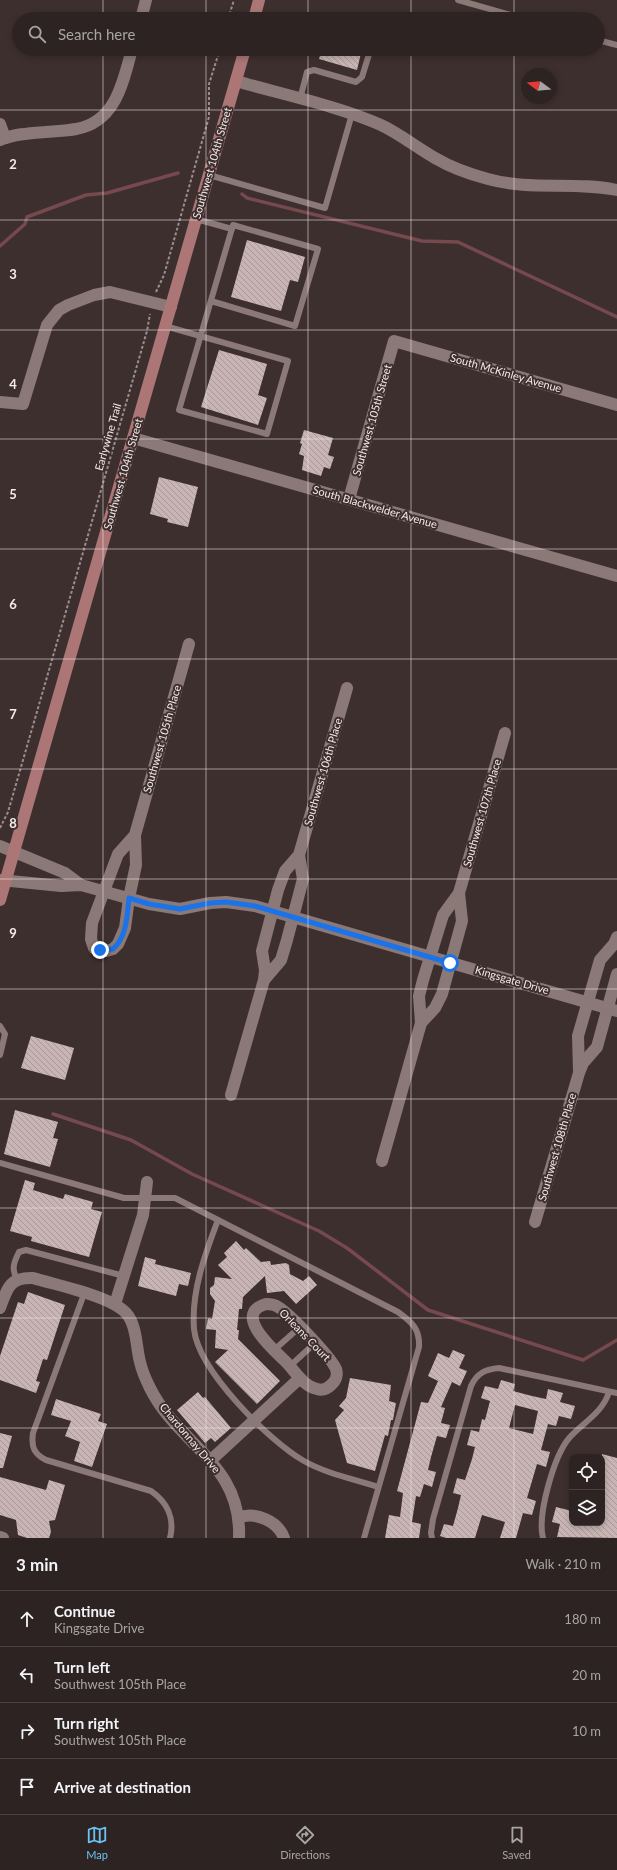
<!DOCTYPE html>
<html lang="en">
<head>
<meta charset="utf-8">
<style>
  :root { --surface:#2e2323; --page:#3a2f30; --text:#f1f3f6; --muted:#a7a4a6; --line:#494041; --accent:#69c3f1 }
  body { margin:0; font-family:Lato,sans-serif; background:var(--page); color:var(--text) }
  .controls { position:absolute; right:12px; bottom:12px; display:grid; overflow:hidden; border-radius:8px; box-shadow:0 2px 6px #0003 }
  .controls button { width:36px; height:36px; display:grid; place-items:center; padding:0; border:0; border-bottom:1px solid var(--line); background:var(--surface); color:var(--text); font:20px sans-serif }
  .compass { position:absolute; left:521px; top:68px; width:36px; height:36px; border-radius:50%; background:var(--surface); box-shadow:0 2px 6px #0003; rotate:286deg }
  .stop { position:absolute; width:12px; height:12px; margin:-9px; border:3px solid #1a73e8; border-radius:50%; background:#fff }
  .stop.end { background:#1a73e8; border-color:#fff; box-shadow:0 1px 4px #0008 }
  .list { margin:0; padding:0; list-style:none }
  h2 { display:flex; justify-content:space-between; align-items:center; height:52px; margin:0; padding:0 16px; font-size:17px }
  h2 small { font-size:13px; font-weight:400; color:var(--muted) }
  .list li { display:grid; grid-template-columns:26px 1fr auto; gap:12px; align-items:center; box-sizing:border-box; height:56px; padding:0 16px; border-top:1px solid var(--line) }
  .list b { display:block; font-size:15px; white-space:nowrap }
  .list p { margin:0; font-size:13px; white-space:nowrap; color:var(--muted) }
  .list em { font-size:13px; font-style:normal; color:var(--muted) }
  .icon { flex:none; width:22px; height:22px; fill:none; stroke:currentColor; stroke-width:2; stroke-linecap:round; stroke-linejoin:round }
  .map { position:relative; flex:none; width:617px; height:1538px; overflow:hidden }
  .search { position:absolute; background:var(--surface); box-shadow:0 2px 6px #0003; left:12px; right:12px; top:12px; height:44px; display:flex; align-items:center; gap:10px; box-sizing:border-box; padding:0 14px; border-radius:22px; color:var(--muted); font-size:15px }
  .sheet { height:276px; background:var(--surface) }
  nav { display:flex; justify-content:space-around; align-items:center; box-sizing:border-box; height:56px; border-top:1px solid var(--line); background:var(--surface); font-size:11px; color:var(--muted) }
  nav a { display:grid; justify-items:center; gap:2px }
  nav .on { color:var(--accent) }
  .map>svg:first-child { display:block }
</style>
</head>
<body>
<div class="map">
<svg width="617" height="1538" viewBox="0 0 617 1538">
  <defs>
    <pattern id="building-back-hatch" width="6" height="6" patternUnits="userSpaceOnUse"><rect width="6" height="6" fill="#c7b4b3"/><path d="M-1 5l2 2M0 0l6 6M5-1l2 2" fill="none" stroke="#a89898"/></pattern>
  </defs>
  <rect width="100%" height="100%" fill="#3e2f2f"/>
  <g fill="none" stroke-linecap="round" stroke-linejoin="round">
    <g stroke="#75494d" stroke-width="3.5">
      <path d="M242,194L247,198L422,241L458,242L617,317"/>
      <path d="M0,246L25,224L27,217L86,195L107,193L178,173"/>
      <path d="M53,1114L131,1140L192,1174L319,1231L347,1248L428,1310L583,1360L617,1340"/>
    </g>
  </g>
  <g fill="url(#building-back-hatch)" fill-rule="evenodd">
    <path d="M322,49H362L357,70L319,59Z"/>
    <path d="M247,240L305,257L298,282L290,280L281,311L231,297Z"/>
    <path d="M219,350L267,364L258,395L267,398L258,425L201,407Z"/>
    <path d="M304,430L333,438L328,455L334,457L330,469L324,467L321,476L302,470L304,456L299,454L302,444L300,443Z"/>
    <path d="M159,477L198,487L188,527L167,522L168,519L150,514Z"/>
    <path d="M31,1036L74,1048L65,1080L21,1068Z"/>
    <path d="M15,1110L58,1122L53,1138L58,1139L50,1167L4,1154Z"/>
    <path d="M25,1180L35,1183L33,1190L63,1199L65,1194L93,1202L91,1209L102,1212L89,1257L31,1241L32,1237L10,1231Z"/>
    <path d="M236,1241L244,1250L246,1248L261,1262L270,1261L271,1265L286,1263L289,1265L290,1274L303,1281L309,1276L317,1285L296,1304L284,1291L267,1293L265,1276L243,1297L242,1309H239L237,1330H239L238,1339L280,1381L257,1404L215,1362L228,1350L215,1348L216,1330L206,1329L208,1318L212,1319L215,1301L210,1294V1288L214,1285L215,1277L232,1279L218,1265L227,1257L224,1253Z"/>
    <path d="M145,1257L156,1260L155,1264L191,1273L188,1286L179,1284L176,1296L138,1286Z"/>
    <path d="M28,1292L65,1305L47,1360L43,1359L36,1381L40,1382L36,1393L0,1380V1356L18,1302L24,1304Z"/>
    <path d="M453,1350L465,1355L459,1368L467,1371L460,1386L452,1382L441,1407L445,1408L441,1423L450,1425L446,1438L437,1436L431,1457L428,1470L436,1472L432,1487L424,1484L420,1497L416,1496L412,1522L421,1524L419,1538H385L389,1515L400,1517L403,1493L397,1491L421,1402L428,1403L438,1381L428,1376L438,1353L449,1358Z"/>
    <path d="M350,1378L391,1385L389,1401L396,1403L393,1420H391L388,1436L385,1435L375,1471L347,1463L335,1420L344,1410L339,1406L346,1398Z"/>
    <path d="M501,1380L515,1384L513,1391L532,1396L546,1399L548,1389L563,1393L560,1402L575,1406L571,1419L559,1416L556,1426L548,1424L541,1450L550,1452L546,1467L537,1464L527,1498L536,1501L532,1515L523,1513L516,1538H500L505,1522L482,1515L475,1538H446L440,1536L444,1524L453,1526L458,1508L461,1495L453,1493L457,1478L465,1480L472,1459L475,1447L467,1445L471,1430L479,1432L482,1419L485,1420L490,1401L481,1398L485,1386L498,1389ZM515,1405L538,1411L533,1434L509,1428Z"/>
    <path d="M198,1392L203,1398L205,1397L231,1428L215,1442L211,1438L205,1443L177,1410Z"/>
    <path d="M56,1399L101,1414L98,1421L107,1424L92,1467L74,1461L80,1442L65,1436L71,1421L51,1415Z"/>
    <path d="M0,1433L12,1436L3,1468H0Z"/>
    <path d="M602,1454L617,1458V1538L557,1537L560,1524L552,1522L556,1507L572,1511V1523H602Z"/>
    <path d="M0,1477L46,1490L49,1480L65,1485L55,1520L49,1521L51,1532L49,1538H27L18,1535L16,1520L0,1515Z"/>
  </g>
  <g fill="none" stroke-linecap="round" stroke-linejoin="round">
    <g stroke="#998d8d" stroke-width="2" stroke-dasharray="3 2" stroke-linecap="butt">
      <path d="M228,19L234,0"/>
      <path d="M156,292L164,275L209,117V84L220,49"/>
      <path d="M0,828L8,812L147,331L150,314"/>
    </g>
    <g stroke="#8b7978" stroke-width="6">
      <path d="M458,0L525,19"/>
      <path d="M598,40L617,45"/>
      <path d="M300,99L307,72L314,70L356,82L362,77L370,51"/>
      <path d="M209,175L325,208L352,114"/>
      <path d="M196,219L232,229"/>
      <path d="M165,326L288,361L267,434L179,410L233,225L318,249L295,326L211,301"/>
      <path d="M0,1026L5,1034L0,1055"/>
      <path d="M0,1163L124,1198H175L398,1312C412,1322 420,1329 419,1347L364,1538"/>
      <path d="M218,1220C205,1254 191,1292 194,1329C198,1370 269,1441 304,1461C327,1474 354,1479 378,1487"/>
      <path d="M17,1279C11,1269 14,1262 19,1252L26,1250L124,1276"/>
      <path d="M84,1294L33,1433C31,1447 34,1454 46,1460L151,1491C167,1502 175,1518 170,1538"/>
      <path d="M274,1350L300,1327"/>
      <path d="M290,1366L315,1343"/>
      <path d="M432,1538L431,1533L433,1519L471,1386C477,1373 486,1369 499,1368L617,1393"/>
      <path d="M543,1538C537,1515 554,1455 570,1437C584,1422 603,1412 609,1392"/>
    </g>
    <g stroke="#8b7978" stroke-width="12">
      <path d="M141,19L146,0"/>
      <path d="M236,81C284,95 335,105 381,125C400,134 416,147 435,158C452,168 469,174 488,179C531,191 574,181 617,190"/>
      <path d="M0,124L5,138"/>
      <path d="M0,140C13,134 31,133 45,132C55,131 66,131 76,129C116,122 123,82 132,49"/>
      <path d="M0,402L23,404L47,325L59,310L68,305L94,295L110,292L171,307"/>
      <path d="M133,438L617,576"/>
      <path d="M349,499L394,341L617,405"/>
      <path d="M135,835L118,854L92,923L91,939L94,948L106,951L113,949L118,944L125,928L129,898L136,865L135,835L189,644"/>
      <path d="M264,980L281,960L287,940L303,879L299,855"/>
      <path d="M421,1023L435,1008L442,994L462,921L459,893"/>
      <path d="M579,1071L578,1036L600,960L614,944L617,937"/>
      <path d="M231,1095L264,980L265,970L262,951L278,890L285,871L299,855L347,688"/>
      <path d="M382,1161L421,1023L419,996L423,980L443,915L459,893L505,733"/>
      <path d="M535,1222L579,1073L583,1063L597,1047L617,974"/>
      <path d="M115,1304L143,1215L147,1182"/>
      <path d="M266,1304C270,1304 274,1304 278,1307C289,1313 331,1357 336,1369C338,1375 336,1381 331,1385C327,1389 323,1391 317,1389C303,1386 296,1372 286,1362C275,1351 231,1314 266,1304Z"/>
      <path d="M0,1308C7,1289 9,1277 33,1278C56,1285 111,1296 126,1313C137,1325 136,1347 140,1362C142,1371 146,1380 150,1388C178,1445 242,1463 239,1538"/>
      <path d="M211,1460L300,1378"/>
      <path d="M238,1518C255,1511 278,1521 284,1538"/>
      <path d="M0,1537L3,1538"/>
    </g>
    <g stroke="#8b7978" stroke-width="12">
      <path d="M0,846L65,873L81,885"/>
      <path d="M0,880L61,886L81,885L149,904L180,909L210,903L226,902L255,906L617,1011"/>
    </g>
    <g stroke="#ac7676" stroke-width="12">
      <path d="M254,19L259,0"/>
      <path d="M0,900L245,49"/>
    </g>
  </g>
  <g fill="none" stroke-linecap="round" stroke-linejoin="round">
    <path stroke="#1a73e8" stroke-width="5" d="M100,950L113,949C127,936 127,916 129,898L149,904L180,909L210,903L226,902L255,906L450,963"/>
  </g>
  <path fill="none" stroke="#f4eaea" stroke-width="1" stroke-opacity="0.55" d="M103,0V19M206,0V19M308,0V19M411,0V19M514,0V19M103,49V1538M206,49V1538M308,49V1538M411,49V1538M514,49V1538M0,110H617M0,220H617M0,330H617M0,439H617M0,549H617M0,659H617M0,769H617M0,879H617M0,989H617M0,1099H617M0,1208H617M0,1318H617M0,1428H617"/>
  <g text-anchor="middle" stroke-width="4" stroke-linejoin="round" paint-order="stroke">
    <g font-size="11" fill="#f4eaea" stroke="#3e2f2f">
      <text transform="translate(212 163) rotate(-74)" y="4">Southwest 104th Street</text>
      <text transform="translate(506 373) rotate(16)" y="4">South McKinley Avenue</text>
      <text transform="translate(372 420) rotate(-74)" y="4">Southwest 105th Street</text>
      <text transform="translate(108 437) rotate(-74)" y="4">Earlywine Trail</text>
      <text transform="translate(123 474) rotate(-74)" y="4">Southwest 104th Street</text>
      <text transform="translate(375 507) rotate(16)" y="4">South Blackwelder Avenue</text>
      <text transform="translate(162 739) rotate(-74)" y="4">Southwest 105th Place</text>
      <text transform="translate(323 772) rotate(-74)" y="4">Southwest 106th Place</text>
      <text transform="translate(482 813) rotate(-74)" y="4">Southwest 107th Place</text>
      <text transform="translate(512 980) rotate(16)" y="4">Kingsgate Drive</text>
      <text transform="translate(557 1147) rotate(-74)" y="4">Southwest 108th Place</text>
      <text transform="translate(305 1335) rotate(46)" y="4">Orleans Court</text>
      <text transform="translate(190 1438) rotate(50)" y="4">Chardonnay Drive</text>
    </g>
  </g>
  <g font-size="13" text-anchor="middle" font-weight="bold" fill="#f4eaea" stroke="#3e2f2f" stroke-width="4" stroke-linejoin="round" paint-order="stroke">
    <text x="13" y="169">2</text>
    <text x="13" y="279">3</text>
    <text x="13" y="389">4</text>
    <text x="13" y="499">5</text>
    <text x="13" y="609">6</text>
    <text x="13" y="719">7</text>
    <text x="13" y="828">8</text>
    <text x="13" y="938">9</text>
  </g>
</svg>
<div class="controls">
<button><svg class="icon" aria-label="locate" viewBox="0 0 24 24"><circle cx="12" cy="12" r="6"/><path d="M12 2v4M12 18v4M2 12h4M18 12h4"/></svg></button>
<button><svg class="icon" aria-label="layers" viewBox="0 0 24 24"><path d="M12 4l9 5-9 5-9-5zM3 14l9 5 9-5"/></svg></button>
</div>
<svg class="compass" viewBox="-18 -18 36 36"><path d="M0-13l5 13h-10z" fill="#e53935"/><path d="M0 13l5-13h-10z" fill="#a7a4a6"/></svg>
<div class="stop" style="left:450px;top:963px"></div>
<div class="stop end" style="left:100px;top:950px"></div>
<div class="search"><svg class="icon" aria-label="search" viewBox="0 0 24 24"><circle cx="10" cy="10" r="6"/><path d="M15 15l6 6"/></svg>Search here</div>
</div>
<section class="sheet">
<h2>3 min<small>Walk · 210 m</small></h2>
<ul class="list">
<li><svg class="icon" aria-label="ahead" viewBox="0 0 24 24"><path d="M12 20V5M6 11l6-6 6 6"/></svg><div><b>Continue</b><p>Kingsgate Drive</p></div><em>180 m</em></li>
<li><svg class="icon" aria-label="left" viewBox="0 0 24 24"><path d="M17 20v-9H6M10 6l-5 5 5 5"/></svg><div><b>Turn left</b><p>Southwest 105th Place</p></div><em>20 m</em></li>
<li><svg class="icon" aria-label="right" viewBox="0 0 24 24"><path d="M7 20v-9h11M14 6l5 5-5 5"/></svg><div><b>Turn right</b><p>Southwest 105th Place</p></div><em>10 m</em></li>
<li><svg class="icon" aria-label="arrive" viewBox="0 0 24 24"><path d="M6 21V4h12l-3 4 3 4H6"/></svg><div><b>Arrive at destination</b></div></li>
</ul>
</section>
<nav>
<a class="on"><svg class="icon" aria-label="map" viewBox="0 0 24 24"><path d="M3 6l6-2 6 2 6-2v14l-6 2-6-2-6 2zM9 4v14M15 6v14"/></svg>Map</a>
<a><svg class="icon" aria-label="directions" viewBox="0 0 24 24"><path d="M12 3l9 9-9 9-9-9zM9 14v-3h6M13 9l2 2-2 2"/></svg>Directions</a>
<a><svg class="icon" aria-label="saved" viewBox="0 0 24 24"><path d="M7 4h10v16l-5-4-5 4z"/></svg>Saved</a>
</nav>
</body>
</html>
